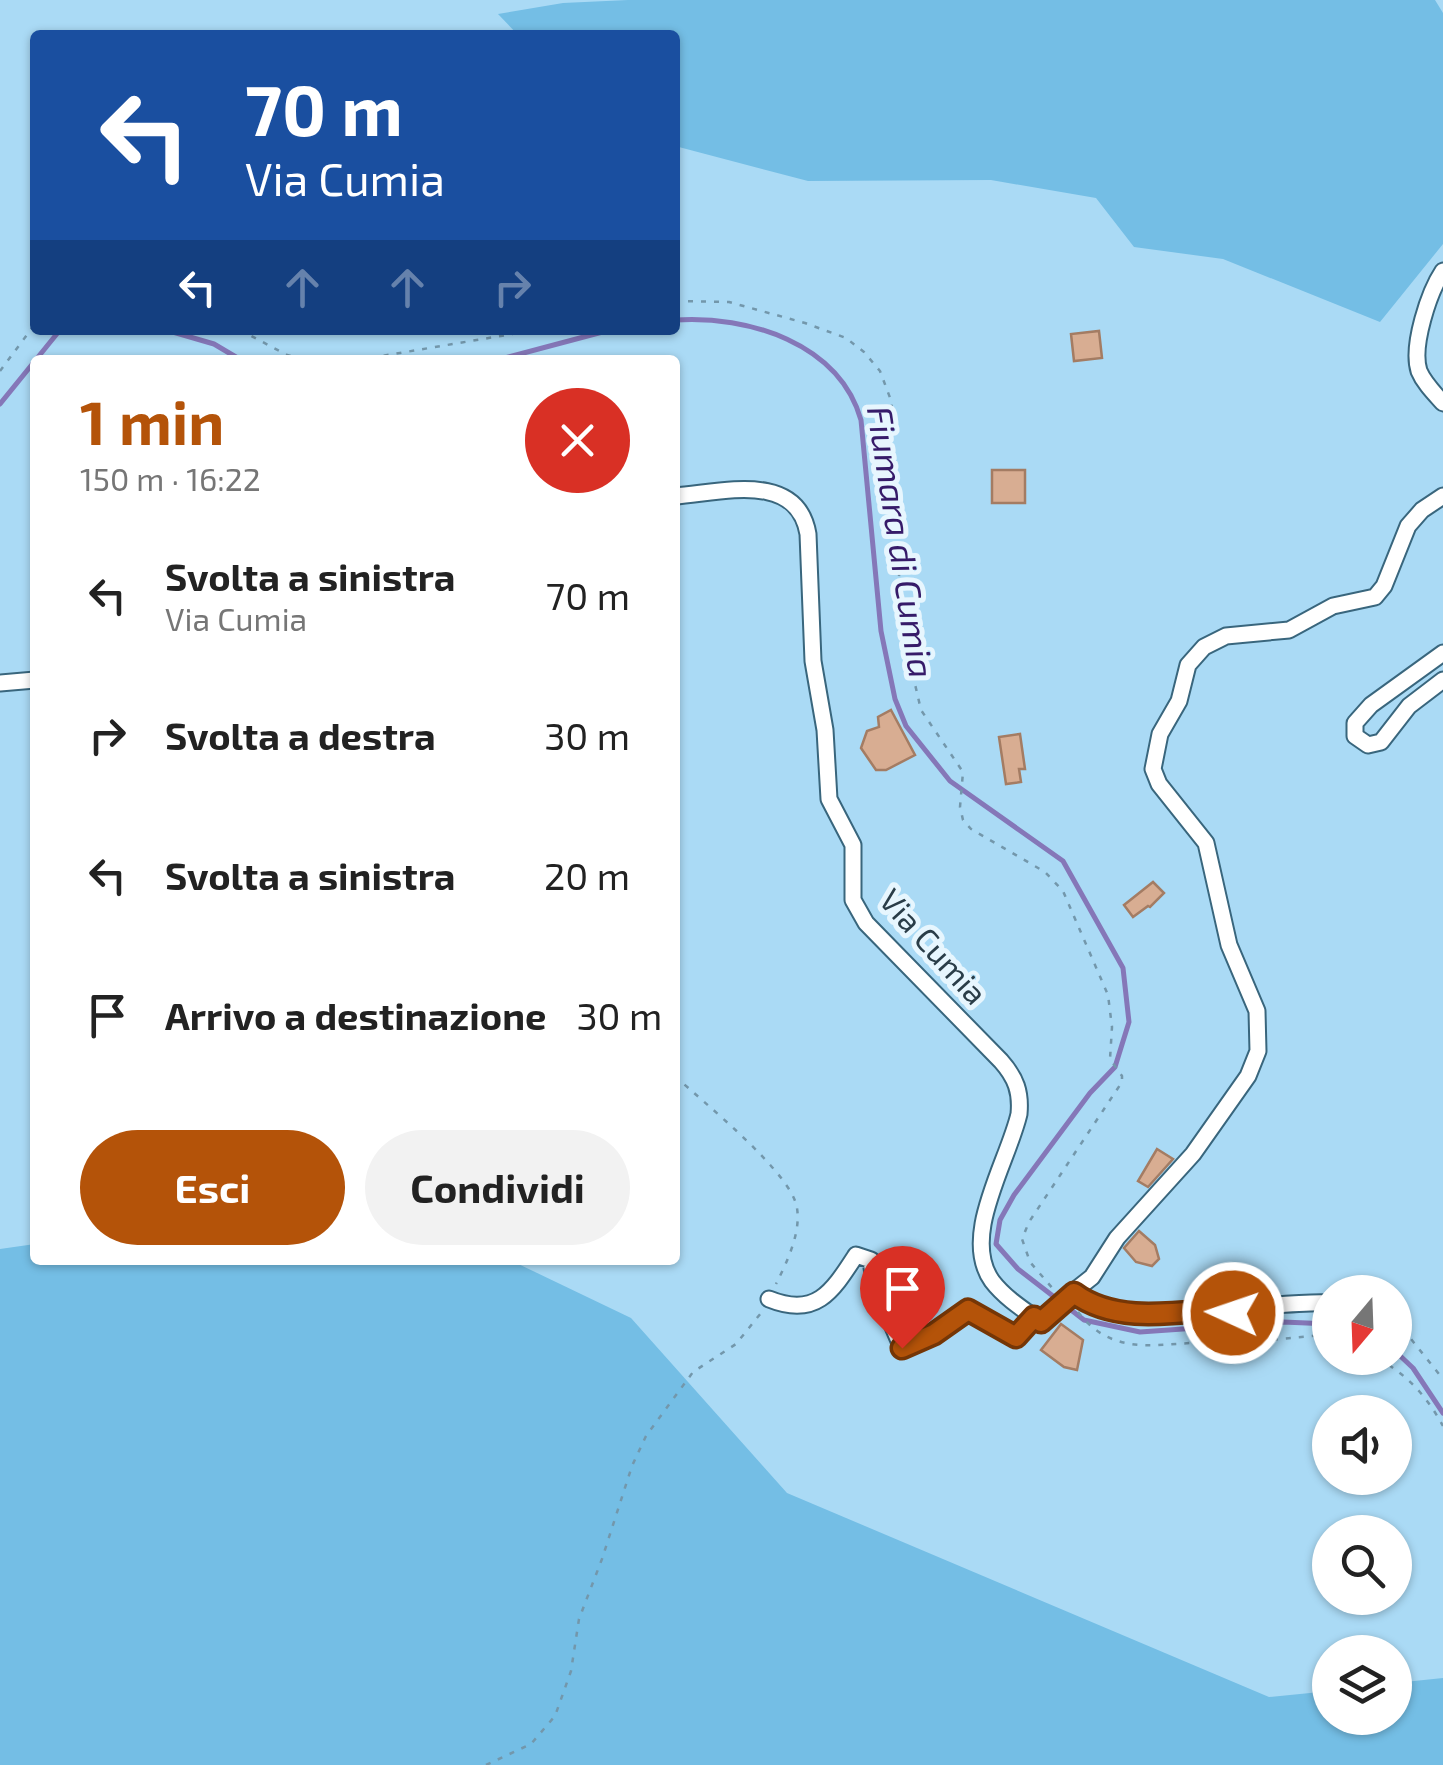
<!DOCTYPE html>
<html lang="it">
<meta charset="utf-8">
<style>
body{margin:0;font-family:"Exo 2",sans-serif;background:#f2f2f2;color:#222;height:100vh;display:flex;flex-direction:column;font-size:38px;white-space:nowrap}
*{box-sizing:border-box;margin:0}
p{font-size:32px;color:#767676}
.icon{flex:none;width:55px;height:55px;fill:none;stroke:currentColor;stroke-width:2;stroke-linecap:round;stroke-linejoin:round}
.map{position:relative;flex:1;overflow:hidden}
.details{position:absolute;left:30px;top:355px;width:650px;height:910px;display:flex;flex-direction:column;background:#fff;border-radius:10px;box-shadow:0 2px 8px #0004}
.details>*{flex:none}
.guide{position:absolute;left:30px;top:30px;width:650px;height:305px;border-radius:10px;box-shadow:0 2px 8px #0004;background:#1a4fa0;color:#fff;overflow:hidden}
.needle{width:65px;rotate:199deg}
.controls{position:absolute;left:1312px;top:1275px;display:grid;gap:20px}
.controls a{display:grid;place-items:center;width:100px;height:100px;border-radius:50%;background:#fff;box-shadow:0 2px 8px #0004;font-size:50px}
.pin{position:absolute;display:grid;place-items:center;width:85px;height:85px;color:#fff;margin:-102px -42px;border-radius:50% 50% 50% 0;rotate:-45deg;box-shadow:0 0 10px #0007}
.pin .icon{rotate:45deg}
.me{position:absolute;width:110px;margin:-55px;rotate:273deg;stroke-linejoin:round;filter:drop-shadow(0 0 8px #0008)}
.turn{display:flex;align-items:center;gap:35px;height:210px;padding:0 50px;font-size:45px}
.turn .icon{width:130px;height:130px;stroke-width:2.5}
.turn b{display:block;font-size:70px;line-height:85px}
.lanes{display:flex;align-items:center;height:95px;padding:0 50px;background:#0003;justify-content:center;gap:50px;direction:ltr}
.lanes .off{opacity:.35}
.round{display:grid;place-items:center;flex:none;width:105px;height:105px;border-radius:52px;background:#f2f2f2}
.headline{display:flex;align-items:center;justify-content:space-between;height:170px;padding:0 50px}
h1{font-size:60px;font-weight:700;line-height:75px;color:#b45309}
.cta{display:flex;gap:20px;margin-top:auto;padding:20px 50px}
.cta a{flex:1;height:115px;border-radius:60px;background:#b45309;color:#fff;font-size:40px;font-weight:700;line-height:115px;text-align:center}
.cta a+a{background:#f2f2f2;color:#222}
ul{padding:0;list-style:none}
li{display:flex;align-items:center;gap:30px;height:140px;padding:0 50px}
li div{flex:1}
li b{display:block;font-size:38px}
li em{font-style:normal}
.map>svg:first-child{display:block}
</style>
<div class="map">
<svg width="1443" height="1765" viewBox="0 0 1443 1765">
<rect width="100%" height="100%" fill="#aadaf5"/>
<g fill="#74bee5">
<path d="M628,0H1435L1443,13V244L1380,322L1223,259L1134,247L1096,198L991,180L808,181L675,146V35H518L498,14L563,3Z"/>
<path d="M35,1244V1260H510L631,1318L787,1493L1269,1697L1330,1691V1718H1395V1683L1443,1678V1765H0V1249Z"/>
</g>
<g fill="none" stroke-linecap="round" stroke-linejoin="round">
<g stroke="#8577b8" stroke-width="5">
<path d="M675,320C748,315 839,343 861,420L881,631L895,699L906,726L950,781L1063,861L1123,968L1129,1022L1115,1067L1090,1093L1014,1195L1000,1220L996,1244L1018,1269L1084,1320L1140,1332L1283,1322L1330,1324"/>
<path d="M166,330L214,344L241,360"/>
<path d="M497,360L610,330"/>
<path d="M0,404L60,330"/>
<path d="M1395,1351L1413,1368L1443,1413"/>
</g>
</g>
<g fill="#d8ad92" stroke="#a47c63" stroke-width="2.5">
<path d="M1099,331L1102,358L1074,361L1071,334Z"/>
<rect x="992" y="470" width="33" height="33"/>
<path d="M891,710L915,755L886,770H876L861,748L867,731L879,727L878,717Z"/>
<path d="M1020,734L1025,769H1019L1021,782L1006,784L999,737Z"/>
<path d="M1153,882L1164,893L1150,907L1148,906L1133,917L1124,905Z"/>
<path d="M1157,1149L1173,1159L1148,1187L1138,1181Z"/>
<path d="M1139,1231L1155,1245L1159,1259L1152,1266L1136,1262L1124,1248Z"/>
<path d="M1061,1324L1083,1340L1077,1370L1064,1367L1041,1350Z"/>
</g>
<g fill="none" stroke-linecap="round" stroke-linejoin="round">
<g stroke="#39667d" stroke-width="19">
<g id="minor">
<path d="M1443,271C1429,292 1411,346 1419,371C1424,383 1434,393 1443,403"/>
<path d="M675,496C720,493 797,470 808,534L813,661L825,730L829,799L853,845V900L866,923L1001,1061C1016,1078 1021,1092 1019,1114C1008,1162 960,1236 992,1281C1005,1298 1024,1310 1041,1322L1049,1315"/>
<path d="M1443,653L1371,705L1355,723V736L1368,745L1381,742L1409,706L1443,680"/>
<path d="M0,683L35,680"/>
<path d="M1074,1293C1129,1335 1261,1299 1330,1303"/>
<path d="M1068,1296L1092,1277L1117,1238L1193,1154L1248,1076L1258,1051L1257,1011L1229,945L1206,843L1159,784L1153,769L1160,734L1179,701L1188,665L1204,647L1226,636L1289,630L1333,606L1375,597L1384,586L1408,526L1422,510L1443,496"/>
<path d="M769,1299C816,1318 832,1292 856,1255L871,1260L874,1282L902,1348L934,1334L968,1310L1016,1337L1033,1317"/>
<path d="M1233,1308V1344"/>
</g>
</g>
<g stroke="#7397ab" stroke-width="2.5" stroke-dasharray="5 8" stroke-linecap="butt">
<path d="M675,301L729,302L805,323L846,338L864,352L880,371L892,403L884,485L900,544L898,611L921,710L963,772L960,807L963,820L971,829L1045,872L1063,891L1108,995L1112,1027L1110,1059L1122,1076V1082L1029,1222L1022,1239L1030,1262L1054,1290"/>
<path d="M240,330L287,355L307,360"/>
<path d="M358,360L536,330"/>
<path d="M0,371L35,324"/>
<path d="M675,1076C704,1103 792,1173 797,1208C801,1233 787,1262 776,1284"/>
<path d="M1078,1312C1117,1363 1168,1339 1219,1343"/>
<path d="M1395,1319L1443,1379"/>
<path d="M1247,1342L1324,1335L1330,1338"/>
<path d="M1378,1358C1408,1376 1426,1395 1443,1426"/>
<path d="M486,1765L531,1744L555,1716L571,1671L579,1619L602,1559L632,1466L646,1436L693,1372L736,1344L761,1313"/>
</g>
<use href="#minor" stroke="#fff" stroke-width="15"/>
<g stroke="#39667d" stroke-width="19" stroke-linecap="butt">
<path id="minor-bridge" d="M1049,1315L1068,1296"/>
</g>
<use href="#minor-bridge" stroke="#fff" stroke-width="15"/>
</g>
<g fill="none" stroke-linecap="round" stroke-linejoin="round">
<g stroke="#753606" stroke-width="25">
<path id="route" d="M902,1348L934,1334L968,1310L1016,1337L1034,1317L1041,1322L1074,1293C1118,1326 1182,1311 1233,1308V1313"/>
</g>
<use href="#route" stroke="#b45309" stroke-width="18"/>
</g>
<g text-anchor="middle" stroke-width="10" stroke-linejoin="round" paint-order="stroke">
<g font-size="32" fill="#2a3d48" stroke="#e7f6fe">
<text transform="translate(933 947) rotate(48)" y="11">Via Cumia</text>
</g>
<g font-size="35" font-style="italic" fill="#361b69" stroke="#e7f6fe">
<text transform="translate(900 542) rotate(81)" y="12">Fiumara di Cumia</text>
</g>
</g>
</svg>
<div class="controls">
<a><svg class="needle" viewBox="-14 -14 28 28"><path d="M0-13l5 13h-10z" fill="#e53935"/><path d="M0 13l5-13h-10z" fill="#767676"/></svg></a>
<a><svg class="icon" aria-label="sound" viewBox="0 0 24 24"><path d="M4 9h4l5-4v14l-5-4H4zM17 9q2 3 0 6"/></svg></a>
<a><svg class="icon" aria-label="search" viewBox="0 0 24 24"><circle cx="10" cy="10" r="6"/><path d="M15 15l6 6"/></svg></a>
<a><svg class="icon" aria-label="layers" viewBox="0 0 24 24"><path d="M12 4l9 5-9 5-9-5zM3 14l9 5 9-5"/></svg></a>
</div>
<div class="pin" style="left:902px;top:1348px;background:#d93025"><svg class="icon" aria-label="arrive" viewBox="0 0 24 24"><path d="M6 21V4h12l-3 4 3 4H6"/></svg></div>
<svg class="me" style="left:1233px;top:1313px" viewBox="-20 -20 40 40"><circle r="17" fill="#b45309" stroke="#fff" stroke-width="3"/><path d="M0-11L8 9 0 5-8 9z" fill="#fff"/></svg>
<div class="guide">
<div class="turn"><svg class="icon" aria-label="left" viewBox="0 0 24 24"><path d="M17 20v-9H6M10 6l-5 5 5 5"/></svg><div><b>70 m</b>Via Cumia</div></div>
<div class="lanes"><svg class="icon" aria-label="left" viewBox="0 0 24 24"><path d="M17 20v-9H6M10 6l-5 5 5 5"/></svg><svg class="icon off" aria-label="ahead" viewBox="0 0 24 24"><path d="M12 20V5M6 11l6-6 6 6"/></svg><svg class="icon off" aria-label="ahead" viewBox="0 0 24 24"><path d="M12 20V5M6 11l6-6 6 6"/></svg><svg class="icon off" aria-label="right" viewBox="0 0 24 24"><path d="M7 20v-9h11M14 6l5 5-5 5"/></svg></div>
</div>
<section class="details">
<div class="headline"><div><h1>1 min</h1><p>150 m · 16:22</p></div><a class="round" style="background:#d93025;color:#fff"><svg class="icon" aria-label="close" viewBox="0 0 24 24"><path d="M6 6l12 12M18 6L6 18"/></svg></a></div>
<ul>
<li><svg class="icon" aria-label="left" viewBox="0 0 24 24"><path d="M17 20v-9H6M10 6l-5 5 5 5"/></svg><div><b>Svolta a sinistra</b><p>Via Cumia</p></div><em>70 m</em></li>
<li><svg class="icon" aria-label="right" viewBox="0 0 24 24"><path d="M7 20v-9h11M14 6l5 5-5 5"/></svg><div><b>Svolta a destra</b></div><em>30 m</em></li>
<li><svg class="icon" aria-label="left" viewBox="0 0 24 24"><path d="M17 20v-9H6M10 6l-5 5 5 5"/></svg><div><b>Svolta a sinistra</b></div><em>20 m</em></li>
<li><svg class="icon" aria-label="arrive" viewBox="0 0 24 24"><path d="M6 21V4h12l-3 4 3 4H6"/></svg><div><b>Arrivo a destinazione</b></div><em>30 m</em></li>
</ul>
<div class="cta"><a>Esci</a><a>Condividi</a></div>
</section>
</div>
